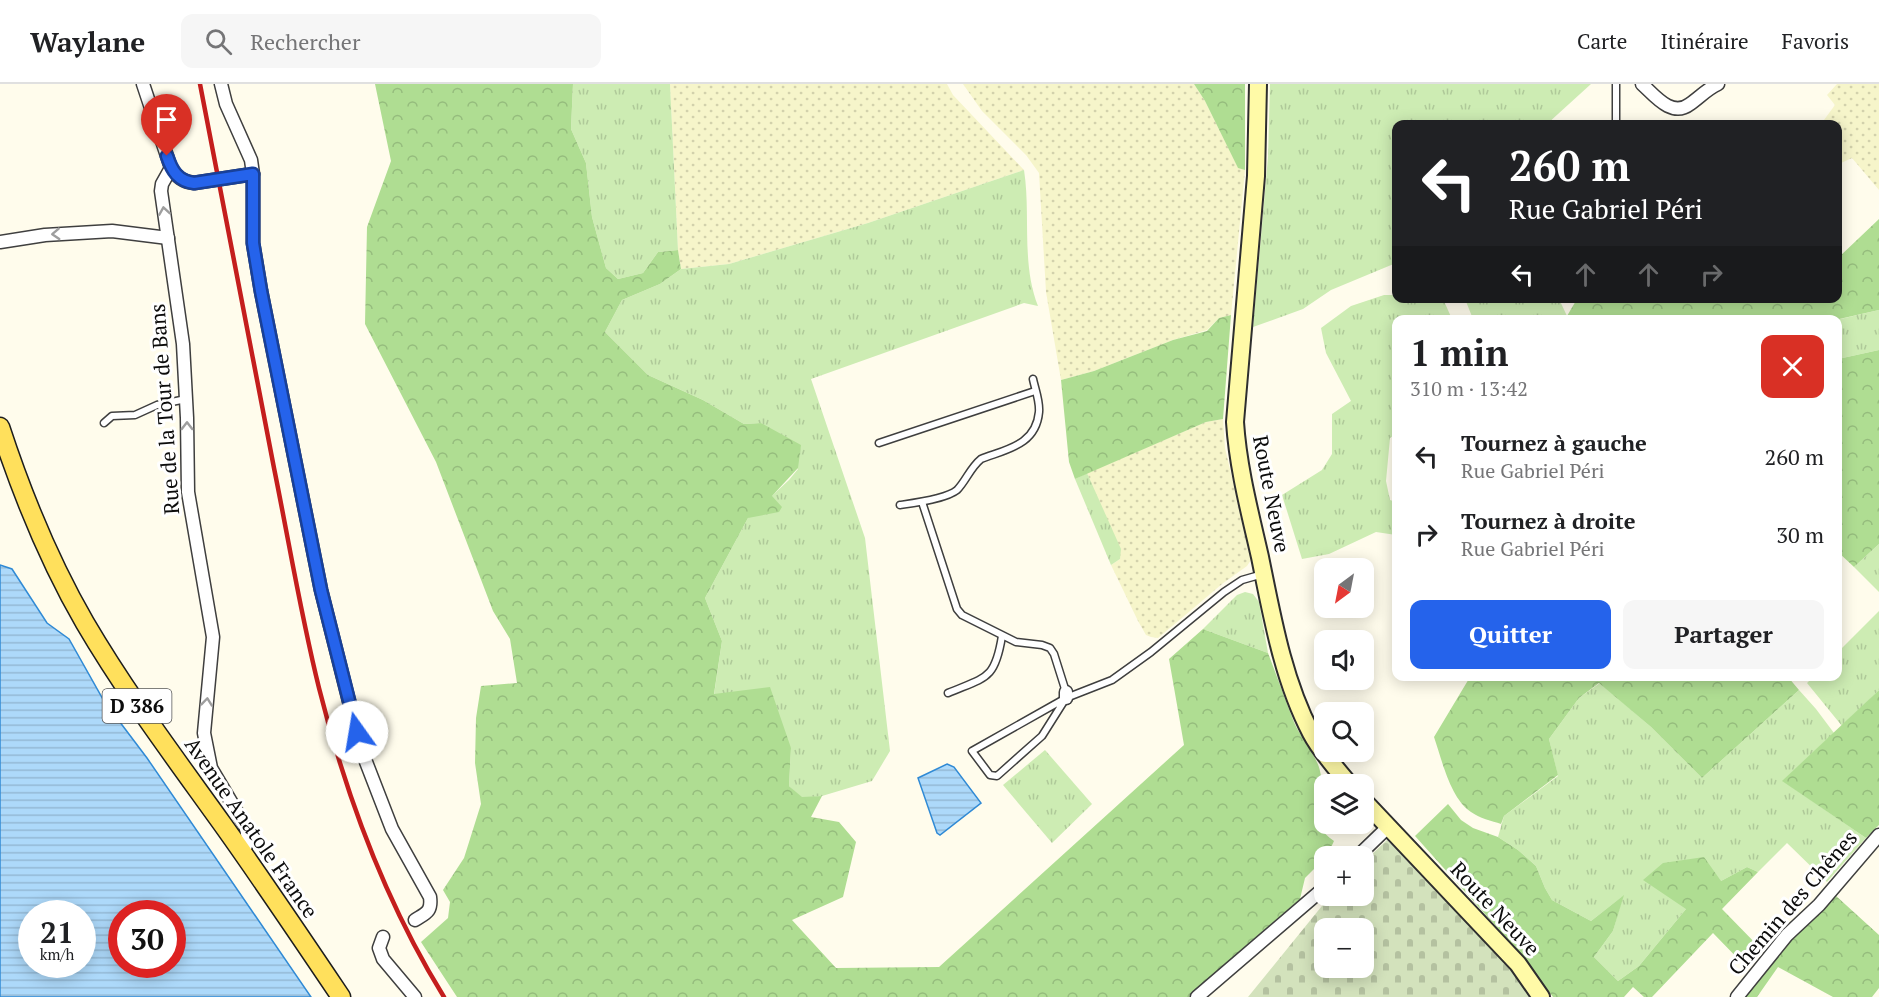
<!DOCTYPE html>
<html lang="fr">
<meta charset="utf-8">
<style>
body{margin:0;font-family:"PT Serif",serif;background:#f6f6f6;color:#202124;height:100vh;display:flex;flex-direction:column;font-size:22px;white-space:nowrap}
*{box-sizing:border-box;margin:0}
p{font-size:20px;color:#757577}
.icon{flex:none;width:33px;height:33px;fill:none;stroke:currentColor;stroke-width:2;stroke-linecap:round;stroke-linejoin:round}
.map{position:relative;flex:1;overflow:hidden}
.side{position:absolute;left:1392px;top:231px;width:450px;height:366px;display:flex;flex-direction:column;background:#fff;border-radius:12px;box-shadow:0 3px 15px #0003}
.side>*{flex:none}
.top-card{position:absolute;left:1392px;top:36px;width:450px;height:183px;border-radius:12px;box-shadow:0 3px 15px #0003;background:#202124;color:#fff;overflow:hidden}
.needle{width:39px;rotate:212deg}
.fabs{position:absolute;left:1314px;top:474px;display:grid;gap:12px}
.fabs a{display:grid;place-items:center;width:60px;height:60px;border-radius:12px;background:#fff;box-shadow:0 3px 15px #0003;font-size:30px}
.speed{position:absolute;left:18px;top:816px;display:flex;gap:12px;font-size:30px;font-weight:700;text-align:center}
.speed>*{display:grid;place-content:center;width:78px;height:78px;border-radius:50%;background:#fff;box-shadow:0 3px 15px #0003;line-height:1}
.speed small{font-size:15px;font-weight:400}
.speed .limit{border:9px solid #d22;background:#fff;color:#111}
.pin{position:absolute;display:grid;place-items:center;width:51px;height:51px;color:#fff;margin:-62px -26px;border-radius:50% 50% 50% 0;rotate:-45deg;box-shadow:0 0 6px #0007}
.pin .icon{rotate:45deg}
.me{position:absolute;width:66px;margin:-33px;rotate:347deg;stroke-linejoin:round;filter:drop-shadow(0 0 4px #0008)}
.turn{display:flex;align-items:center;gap:21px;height:126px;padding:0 18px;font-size:27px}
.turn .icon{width:78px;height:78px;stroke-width:2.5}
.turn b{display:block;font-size:42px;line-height:51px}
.lanes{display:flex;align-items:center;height:57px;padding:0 18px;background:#0003;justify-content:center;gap:30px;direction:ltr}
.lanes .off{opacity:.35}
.round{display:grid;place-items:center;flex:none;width:63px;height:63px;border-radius:12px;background:#f6f6f6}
.overview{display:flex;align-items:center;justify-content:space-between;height:102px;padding:0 18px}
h1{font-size:36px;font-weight:800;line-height:45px}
.action{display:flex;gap:12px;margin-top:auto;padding:12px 18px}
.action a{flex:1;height:69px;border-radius:12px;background:#2563eb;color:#fff;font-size:24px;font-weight:800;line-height:69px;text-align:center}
.action a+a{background:#f6f6f6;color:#202124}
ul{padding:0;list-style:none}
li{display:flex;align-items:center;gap:18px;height:78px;padding:0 18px}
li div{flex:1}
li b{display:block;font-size:22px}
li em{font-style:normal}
header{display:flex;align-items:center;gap:36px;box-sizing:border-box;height:84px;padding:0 30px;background:#fff;border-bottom:2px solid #e0e0e0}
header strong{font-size:28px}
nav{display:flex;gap:33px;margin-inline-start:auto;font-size:21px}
.search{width:420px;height:54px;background:#f6f6f6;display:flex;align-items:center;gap:15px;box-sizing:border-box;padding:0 21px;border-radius:12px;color:#757577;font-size:22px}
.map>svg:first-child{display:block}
</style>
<header>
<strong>Waylane</strong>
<div class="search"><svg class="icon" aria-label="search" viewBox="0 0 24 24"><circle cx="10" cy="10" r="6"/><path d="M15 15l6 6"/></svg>Rechercher</div>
<nav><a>Carte</a><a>Itinéraire</a><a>Favoris</a></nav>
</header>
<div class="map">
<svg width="1879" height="913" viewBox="0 0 1879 913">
<defs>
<pattern id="farmland-dots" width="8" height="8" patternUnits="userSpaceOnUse" patternTransform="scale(1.5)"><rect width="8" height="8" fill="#f6f5ca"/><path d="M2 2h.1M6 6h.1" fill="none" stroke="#d2d1ac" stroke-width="1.8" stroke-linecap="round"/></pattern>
<pattern id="grass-tufts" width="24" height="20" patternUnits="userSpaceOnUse" patternTransform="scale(1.5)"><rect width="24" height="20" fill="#cdecb3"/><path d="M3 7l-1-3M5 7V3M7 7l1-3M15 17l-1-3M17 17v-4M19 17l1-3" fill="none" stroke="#afc999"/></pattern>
<pattern id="forest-crowns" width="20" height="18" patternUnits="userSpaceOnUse" patternTransform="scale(1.5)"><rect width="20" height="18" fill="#afdd92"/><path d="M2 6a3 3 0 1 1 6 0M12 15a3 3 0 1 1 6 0" fill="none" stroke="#95bc7d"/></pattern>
<pattern id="cemetery-stones" width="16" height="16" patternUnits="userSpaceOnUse" patternTransform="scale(1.5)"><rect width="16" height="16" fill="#d3e2bc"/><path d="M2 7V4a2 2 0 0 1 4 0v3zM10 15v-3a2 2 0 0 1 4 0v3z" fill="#b4c1a0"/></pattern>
<pattern id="water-rules" width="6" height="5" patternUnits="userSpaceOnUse" patternTransform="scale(1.5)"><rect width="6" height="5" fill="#add9fa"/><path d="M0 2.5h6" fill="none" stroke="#94b9d5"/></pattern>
</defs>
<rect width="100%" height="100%" fill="#fffcec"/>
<g fill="url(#farmland-dots)">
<path d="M670,0H947L953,11L1024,86L868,139L729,180L681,185L678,166Z"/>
<path d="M963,0H1194L1205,17L1238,83L1245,86L1231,231L1219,234L1207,246L1173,256L1094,287L1061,296L1046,208L1039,89L1026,71L982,27Z"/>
<path d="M1837,0H1879V106L1852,74L1841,79L1838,74V40H1821L1835,21L1827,11Z"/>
<path d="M1223,335L1225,364L1251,476L1247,482L1222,500L1158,554L1151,553L1146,551L1138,537L1111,481L1120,475L1087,389L1206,338Z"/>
</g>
<g fill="url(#grass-tufts)">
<path d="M573,0H670L678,166L658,168L643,189L618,195L606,184L592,133L586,79L571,45Z"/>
<path d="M1270,0H1591L1547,40H1396V179L1331,206L1303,225L1253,243L1268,73Z"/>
<path d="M1024,86C1031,130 1021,179 1038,222L1024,219L811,295L865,454L890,667L872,697L822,712L802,714L789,702L791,664L714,611L722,557L705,514L748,434L789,396L798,385L761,339L744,340L703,316L648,291L605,248L622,216L660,200L681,185L729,180L868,139Z"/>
<path d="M1384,211H1396V214L1443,215L1452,235L1396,236V350L1390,354L1386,397L1390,416L1396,418V451L1376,448L1329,470L1302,475L1282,411L1322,386L1332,370V330L1351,317L1326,269L1321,244L1351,222Z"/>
<path d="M1465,215H1559L1567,232L1559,236L1473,235Z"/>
<path d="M1879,226V266L1838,275V236H1836Z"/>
<path d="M1087,389L1121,465L1120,475L1111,481L1075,395Z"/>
<path d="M1879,460V508L1854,483Z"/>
<path d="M1245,508L1253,510L1259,518L1268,569L1203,545L1237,511Z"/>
<path d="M1879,527V606L1842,642L1807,599L1813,593L1838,592V568Z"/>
<path d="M1600,599L1651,643L1702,694L1799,606L1816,625L1834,649L1783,697L1866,754L1827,798L1787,759L1758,788L1747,783L1721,797L1686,825L1639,882L1618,897L1594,873L1613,847L1623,812L1591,837L1552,816L1545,804L1536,782L1518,766L1498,753L1504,732L1558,692L1549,655L1579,614Z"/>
<path d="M1045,666L1092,720L1052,759L1003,701Z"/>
</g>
<g fill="url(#forest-crowns)">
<path d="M375,0H573L571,45L586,79L592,133L606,184L618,195L643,189L658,168L678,166L681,185L660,200L622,216L605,248L648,291L703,316L744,340L761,339L801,361L798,384L772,412L782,423L779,428L748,434L705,514L722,557L714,610L770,603L791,664L789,702L802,713L822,712L811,733L839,738L856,758L843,813L792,836L836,884L939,883L1184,661L1169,575L1203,545L1268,569C1277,592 1285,615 1294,638C1300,653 1317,672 1320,687C1328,719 1300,732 1334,757L1327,772H1324V775L1305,794L1300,815L1202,900L1190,913H457L421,858L448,834L450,818L443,806L464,774L481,720L475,679L476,634L481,602L517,599L510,555L493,527L436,378L365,240L367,143L391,77Z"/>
<path d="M1194,0H1245V86L1238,84L1205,17Z"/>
<path d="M1879,135V226L1835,236H1569L1567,232L1577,215L1838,214V174Z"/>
<path d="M1231,231L1223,335L1206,338L1075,395L1069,378L1061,296L1094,287L1173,256L1207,247L1219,234Z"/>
<path d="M1879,266V460L1854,483L1838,468V275Z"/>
<path d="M1788,593L1799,606L1702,694L1651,643L1599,599L1579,614L1549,655L1558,691L1504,732L1501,740C1492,737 1479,734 1471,728C1450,714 1442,676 1434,653L1470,593Z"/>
<path d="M1879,606V741L1866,754L1782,697Z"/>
<path d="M1448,720L1461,736L1473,744L1498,753L1518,766L1536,782L1545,804L1552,816L1591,837L1624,811L1613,847L1594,873L1618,897L1639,882L1686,825L1643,796L1663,779L1704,773L1721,797L1747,783L1758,788L1722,825L1762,866L1747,884L1713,849L1652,913H1644L1633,903L1624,913H1553L1519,868L1415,752Z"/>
<path d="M1835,811L1879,851V904L1872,913H1833L1778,883L1757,913H1743L1771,877Z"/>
</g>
<path fill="url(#cemetery-stones)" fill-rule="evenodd" d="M1387,756L1510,884L1531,913H1248L1330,812H1364V778ZM1324,844H1364V884H1324Z"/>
<g fill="url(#water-rules)" stroke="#308ad5" stroke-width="1.5" fill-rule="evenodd">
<path d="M0,481L12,485L47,539L69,555L104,617L147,674L311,913H0ZM32,830H82V880H32ZM122,830H172V880H122Z"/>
<path d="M947,680L954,683L981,719L940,751L937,749L918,694Z"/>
</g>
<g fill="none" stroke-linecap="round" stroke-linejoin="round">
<g stroke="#3f3f3f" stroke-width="9">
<g id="lane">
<path d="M1616,0V40"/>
<path d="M104,339L112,332L135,331L157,321L186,315"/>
<path d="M879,359L1035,307"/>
<path d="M922,418L957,525L962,531L1016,558L1042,561L1050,564L1054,570L1066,608"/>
<path d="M900,421C914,419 946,415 957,406C966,397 970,384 981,375C1007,365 1036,361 1039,328C1040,317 1035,305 1033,295"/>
<path d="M948,609C986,593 995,596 1002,552"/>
<path d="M1066,614L1042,652L997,692L990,691L972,667L1066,614L1112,596L1151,568L1224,508L1242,496L1263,490"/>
</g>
</g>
<g stroke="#3f3f3f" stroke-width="15">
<g id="street">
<path d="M143,0L171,84C177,93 183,98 194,99L253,90"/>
<path d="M221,0L226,20L251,76L253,90V159L261,207L321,506L361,665L392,745L430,813C432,828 426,829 415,836"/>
<path d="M1642,0C1655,12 1672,34 1690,20C1700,13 1707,5 1718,0"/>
<path d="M171,84L162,100L161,107L183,260L187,334L188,408L213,553L204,649L211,684L246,743L248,756L243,770"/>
<path d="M0,158L45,151L112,147L168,154"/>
<path d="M1066,608V614"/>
<path d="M1358,772L1388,743"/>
<path d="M383,853L379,864L383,875L415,913"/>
<path d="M1197,913L1324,804"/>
<path d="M1737,913L1787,851L1819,821L1879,751"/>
</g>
</g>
<g stroke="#2e2e2e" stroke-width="20">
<g id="secondary">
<path d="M1258,0L1256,92L1235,338C1238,384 1250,429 1260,473C1272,532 1283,596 1311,649C1321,668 1336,684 1349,700"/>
<path d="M1364,717L1518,880L1541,913"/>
</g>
</g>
<g stroke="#1d1d1d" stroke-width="21">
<path id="primary" d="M0,343C22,410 49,477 85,539C126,609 175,674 223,741C263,797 302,855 341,913"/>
</g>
<use href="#lane" stroke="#fff" stroke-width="6"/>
<use href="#street" stroke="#fff" stroke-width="12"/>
<use href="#secondary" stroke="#fffaa7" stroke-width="16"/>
<use href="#primary" stroke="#ffe05c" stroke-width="18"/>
<path stroke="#c41e1d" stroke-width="4.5" d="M200,0C224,128 249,256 274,384C289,458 301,532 319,604C346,712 386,819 444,913"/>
</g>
<defs><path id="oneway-chevron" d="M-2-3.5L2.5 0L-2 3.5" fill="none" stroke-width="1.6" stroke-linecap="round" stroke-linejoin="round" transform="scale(1.5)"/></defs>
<g stroke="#9e9e9e">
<use href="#oneway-chevron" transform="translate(164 127) rotate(-99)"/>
<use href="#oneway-chevron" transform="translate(56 150) rotate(177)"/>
<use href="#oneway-chevron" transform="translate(187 342) rotate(-90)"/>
<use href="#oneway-chevron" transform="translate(207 618) rotate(-84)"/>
</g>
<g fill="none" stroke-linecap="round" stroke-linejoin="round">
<g stroke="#184099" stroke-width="15">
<path id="route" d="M167,72C172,87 178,97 194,99L253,90V159L261,207L321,506L357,648"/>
</g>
<use href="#route" stroke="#2563eb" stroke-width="10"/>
</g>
<g text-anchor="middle" stroke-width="6" stroke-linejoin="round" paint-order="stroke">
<rect fill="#fff" stroke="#555" stroke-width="1.5" x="102.5" y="605" width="69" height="34" rx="4.5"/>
<g font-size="20" font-weight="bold" fill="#0c0c0c">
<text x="137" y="629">D 386</text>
</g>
<g font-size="21" fill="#0c0c0c" stroke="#fff">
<text transform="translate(165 325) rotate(-94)" y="7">Rue de la Tour de Bans</text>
<text transform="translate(1271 410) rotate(79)" y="7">Route Neuve</text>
<text transform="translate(251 744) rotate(55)" y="7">Avenue Anatole France</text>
<text transform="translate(1793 819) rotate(-49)" y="7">Chemin des Chênes</text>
<text transform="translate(1495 825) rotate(47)" y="7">Route Neuve</text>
</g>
</g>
</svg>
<div class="fabs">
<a><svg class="needle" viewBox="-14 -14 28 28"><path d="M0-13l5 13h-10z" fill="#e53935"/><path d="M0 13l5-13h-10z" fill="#757577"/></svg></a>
<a><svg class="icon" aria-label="sound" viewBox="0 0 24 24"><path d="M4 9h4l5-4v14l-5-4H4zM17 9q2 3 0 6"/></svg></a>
<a><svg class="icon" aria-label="search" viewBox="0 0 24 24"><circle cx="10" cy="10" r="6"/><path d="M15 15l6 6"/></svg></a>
<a><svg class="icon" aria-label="layers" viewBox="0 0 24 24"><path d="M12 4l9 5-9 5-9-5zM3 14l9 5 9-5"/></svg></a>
<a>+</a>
<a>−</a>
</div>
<div class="speed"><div>21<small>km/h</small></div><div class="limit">30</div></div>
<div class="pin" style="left:167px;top:72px;background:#d93025"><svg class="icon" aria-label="arrive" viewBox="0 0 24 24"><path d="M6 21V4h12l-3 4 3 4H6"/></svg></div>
<svg class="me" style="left:357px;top:648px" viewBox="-20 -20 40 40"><circle r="19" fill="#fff"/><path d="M0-13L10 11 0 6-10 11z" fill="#2563eb"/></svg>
<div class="top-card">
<div class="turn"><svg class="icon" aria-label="left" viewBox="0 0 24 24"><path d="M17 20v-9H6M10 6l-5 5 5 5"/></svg><div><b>260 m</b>Rue Gabriel Péri</div></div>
<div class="lanes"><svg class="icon" aria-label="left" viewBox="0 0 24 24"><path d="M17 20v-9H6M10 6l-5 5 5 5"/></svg><svg class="icon off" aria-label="ahead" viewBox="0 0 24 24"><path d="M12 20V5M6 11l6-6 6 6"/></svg><svg class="icon off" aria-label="ahead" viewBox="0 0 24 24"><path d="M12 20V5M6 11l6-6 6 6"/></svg><svg class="icon off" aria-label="right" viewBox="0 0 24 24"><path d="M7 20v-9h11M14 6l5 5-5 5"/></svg></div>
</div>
<section class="side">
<div class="overview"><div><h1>1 min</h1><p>310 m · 13:42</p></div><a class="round" style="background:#d93025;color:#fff"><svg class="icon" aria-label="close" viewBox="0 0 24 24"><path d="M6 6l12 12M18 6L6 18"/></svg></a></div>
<ul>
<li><svg class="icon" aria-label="left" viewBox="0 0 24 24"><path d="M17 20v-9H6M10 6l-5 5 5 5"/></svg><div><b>Tournez à gauche</b><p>Rue Gabriel Péri</p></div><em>260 m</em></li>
<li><svg class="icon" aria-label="right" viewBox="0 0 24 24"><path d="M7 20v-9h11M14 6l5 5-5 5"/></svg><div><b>Tournez à droite</b><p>Rue Gabriel Péri</p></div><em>30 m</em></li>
</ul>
<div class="action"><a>Quitter</a><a>Partager</a></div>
</section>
</div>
